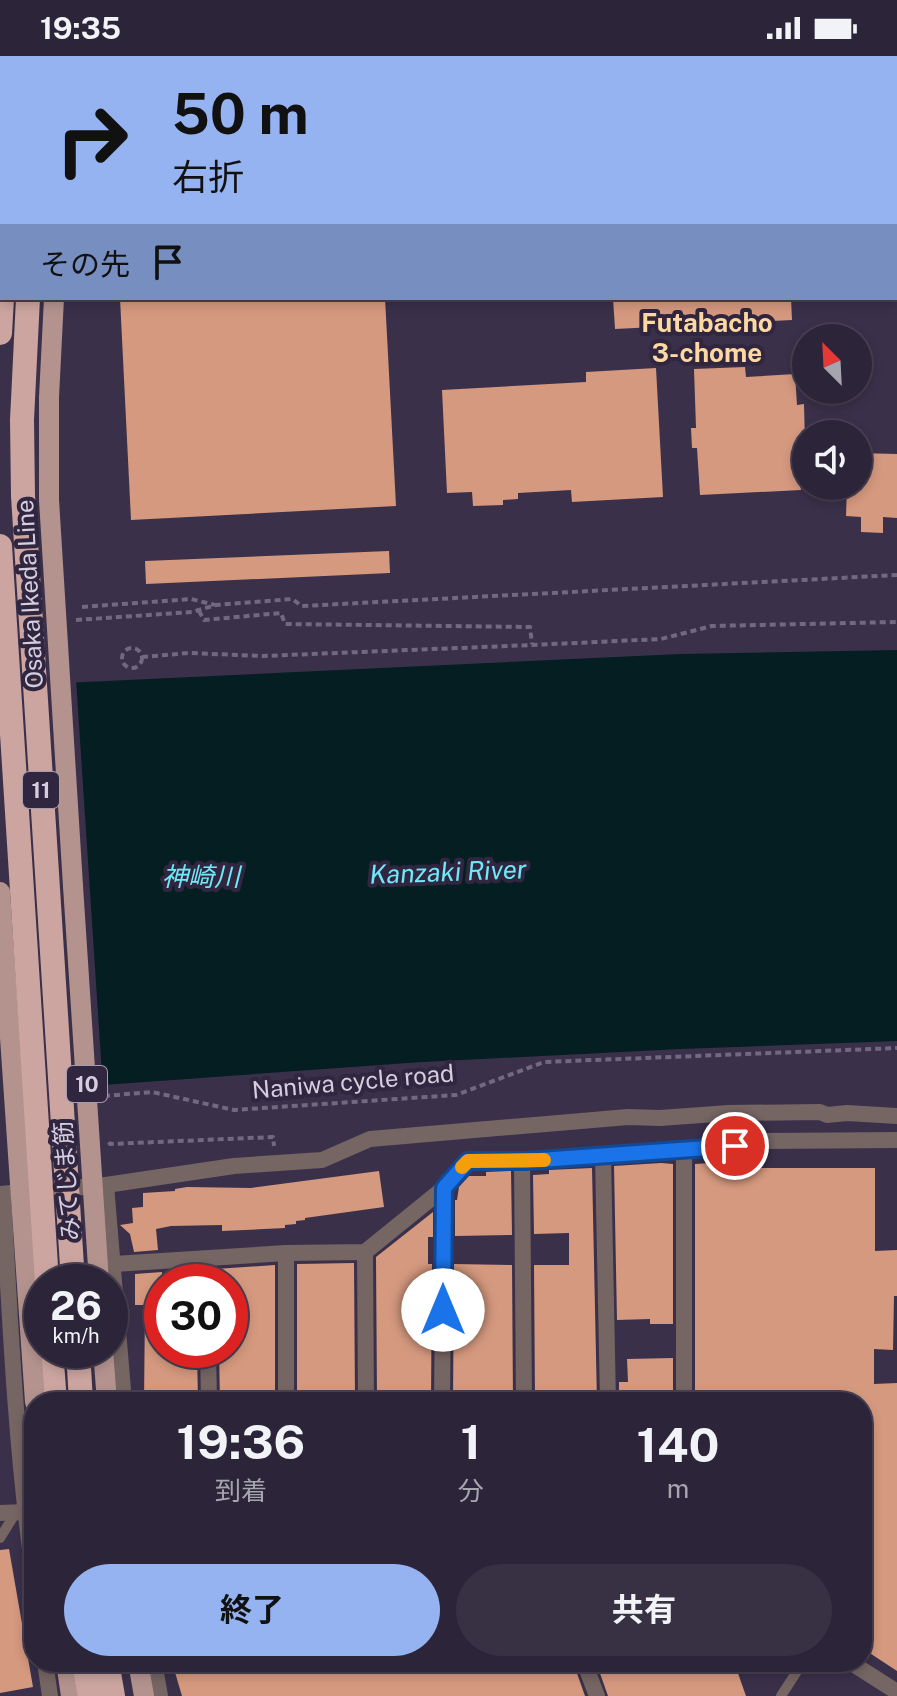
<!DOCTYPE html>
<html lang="ja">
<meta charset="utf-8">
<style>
body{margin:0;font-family:"Public Sans","Noto Sans JP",sans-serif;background:#383043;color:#f1f3f6;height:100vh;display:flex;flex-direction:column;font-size:30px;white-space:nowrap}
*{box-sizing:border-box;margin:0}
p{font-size:26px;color:#a6a4ae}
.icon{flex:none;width:44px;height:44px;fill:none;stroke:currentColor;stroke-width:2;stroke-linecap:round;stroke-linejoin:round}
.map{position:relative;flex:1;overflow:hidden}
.drawer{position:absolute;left:24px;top:1336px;width:848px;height:280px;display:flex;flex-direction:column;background:#2c2438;border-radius:32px;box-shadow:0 4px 12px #0003,0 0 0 2px #484153}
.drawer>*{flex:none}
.guide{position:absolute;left:0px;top:0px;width:898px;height:244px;box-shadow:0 4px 12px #0003,0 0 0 2px #484153;background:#95b2f1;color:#111;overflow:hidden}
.needle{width:52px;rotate:336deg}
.buttons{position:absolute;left:792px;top:268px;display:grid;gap:16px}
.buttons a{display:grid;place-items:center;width:80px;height:80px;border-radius:50%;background:#2c2438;box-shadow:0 4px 12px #0003,0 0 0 2px #484153;font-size:40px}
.speed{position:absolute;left:24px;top:1208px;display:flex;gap:16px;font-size:40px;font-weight:700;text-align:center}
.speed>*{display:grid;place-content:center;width:104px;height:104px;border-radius:50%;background:#2c2438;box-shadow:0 4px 12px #0003,0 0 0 2px #484153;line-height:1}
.speed small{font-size:20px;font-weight:400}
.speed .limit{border:12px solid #d22;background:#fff;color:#111}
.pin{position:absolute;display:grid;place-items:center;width:68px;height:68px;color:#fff;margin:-34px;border:4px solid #fff;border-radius:50%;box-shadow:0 2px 8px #0007}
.me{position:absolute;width:88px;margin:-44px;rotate:0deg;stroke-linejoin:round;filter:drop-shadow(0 0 6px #0008)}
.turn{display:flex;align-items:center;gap:28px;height:168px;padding:0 40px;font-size:36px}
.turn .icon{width:104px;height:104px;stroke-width:2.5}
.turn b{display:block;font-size:56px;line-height:68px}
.then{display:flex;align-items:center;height:76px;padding:0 40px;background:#0003;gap:16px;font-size:30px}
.eta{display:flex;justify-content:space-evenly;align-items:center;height:136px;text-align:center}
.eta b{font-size:48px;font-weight:700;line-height:56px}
.action{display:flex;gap:16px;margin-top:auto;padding:16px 40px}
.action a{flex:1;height:92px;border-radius:48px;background:#95b2f1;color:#111;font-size:32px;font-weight:700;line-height:92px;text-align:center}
.action a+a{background:#383043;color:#f1f3f6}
.status{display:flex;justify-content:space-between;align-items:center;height:56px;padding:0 40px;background:#2c2438;direction:ltr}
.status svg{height:22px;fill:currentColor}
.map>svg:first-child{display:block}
</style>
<div class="status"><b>19:35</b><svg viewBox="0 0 49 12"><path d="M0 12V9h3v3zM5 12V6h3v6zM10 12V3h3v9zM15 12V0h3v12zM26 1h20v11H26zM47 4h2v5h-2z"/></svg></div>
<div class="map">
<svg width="897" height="1640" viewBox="0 0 897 1640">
<rect width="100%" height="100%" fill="#3a304a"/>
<path fill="#041e21" d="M897,594V985L680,993L422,1006L103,1029L0,630L680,598Z"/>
<path fill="#3a304a" d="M76,623L103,1033L0,1041V626Z"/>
<g fill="#d5997f">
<path d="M120,242H385L396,450L131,464Z"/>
<path d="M613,242H791L792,264L615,273Z"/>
<path d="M745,311L746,321L795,318L797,349L804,348L806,426L800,427L801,434L700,439L697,392H692L691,372H696L694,313Z"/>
<path d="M656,312L663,441L572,446L571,434L518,437V443L503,444V449L473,450L472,436L447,437L442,334L586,326V316Z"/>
<path d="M858,397L897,398V462L883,461V477L861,476V461L846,460L847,430H858Z"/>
<path d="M389,495L390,517L146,528L145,505Z"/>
<path d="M727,1102V1112H875V1195L897,1194V1240H894L893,1294L874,1293V1328L897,1327V1615L862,1592V1346H695V1108L711,1107V1104Z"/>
<path d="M661,1107L673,1108V1268H650V1263L617,1264L614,1110Z"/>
<path d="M592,1112L597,1346H537V1344H535L534,1209H569V1177L534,1178L533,1119L549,1118V1114Z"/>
<path d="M379,1115L384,1151L305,1162V1164L296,1165V1168L285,1169V1172L222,1175V1169L171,1170L156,1173L158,1194L134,1196L130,1178L120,1169L133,1167L132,1152L143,1151V1137L175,1135V1133L187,1131L251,1132Z"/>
<path d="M511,1115L512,1179L455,1180V1144H457L459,1131L469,1120H486V1116Z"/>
<path d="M433,1156V1181H428V1208H432L431,1346L380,1345V1343H377L376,1201Z"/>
<path d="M354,1207L355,1342H297V1208Z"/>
<path d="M454,1208L512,1209L513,1344L453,1346Z"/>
<path d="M275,1209V1341L256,1346H220L219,1294H230V1226H216L215,1213Z"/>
<path d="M162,1216V1294H197L198,1346H144L145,1249H135V1218Z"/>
<path d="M673,1302V1346H619V1326H628L627,1303Z"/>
<path d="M9,1493L33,1631L0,1637V1494Z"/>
<path d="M172,1606H573L585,1640H182Z"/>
<path d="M596,1606H734L746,1640H608Z"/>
</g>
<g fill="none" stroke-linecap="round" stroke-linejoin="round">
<g stroke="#726980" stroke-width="4" stroke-dasharray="6 4" stroke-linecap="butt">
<path d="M82,551L191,543L215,549"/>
<path d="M199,555L204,564L281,557L285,568L530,571L532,588"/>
<path d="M76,564L192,556L216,549L292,543L302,550L897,519"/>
<circle cx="132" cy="602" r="10"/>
<path d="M142,601L189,597L263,600L532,589L661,583L712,570L897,566"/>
<path d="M104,1040L152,1036L234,1054L456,1039L544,1006L897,992"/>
<path d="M109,1086L110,1088L273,1081L274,1090"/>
</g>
<g stroke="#756563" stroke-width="10">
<path d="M0,13H2"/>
<path d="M0,1482L15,1458"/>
<path d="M781,1640L803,1606"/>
</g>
<g stroke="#756563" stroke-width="16">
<path d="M800,2L804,0"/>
<path d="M684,1094V1346"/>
<path d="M603,1100L608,1346"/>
<path d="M522,1105L524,1346"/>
<path d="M365,1196L366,1346"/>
<path d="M286,1197V1346"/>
<path d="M114,1208L286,1197L365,1196L444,1132L468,1105C532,1105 597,1101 661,1096C689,1094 722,1096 747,1085L897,1084"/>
<path d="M208,1294L209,1346"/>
<path d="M442,1346L444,1132"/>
<path d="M0,1457L25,1456"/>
<path d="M584,1606L597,1640"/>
<path d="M850,1606L897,1636"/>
</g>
<g stroke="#756563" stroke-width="16">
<path d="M138,0L147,2"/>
<path d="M896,159H897"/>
<path d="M896,180H897"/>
<path d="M106,1129L124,1346"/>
<path d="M59,1133L106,1129L234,1110L322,1104L370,1083L628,1061L660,1062L729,1057L820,1056L827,1059L847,1057L897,1060"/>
<path d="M0,1138L31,1135"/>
<path d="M3,1138C10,1267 16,1395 34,1523"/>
<path d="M45,1606L50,1640"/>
<path d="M154,1606L160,1640"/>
</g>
<g stroke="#b4938f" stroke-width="20">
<path d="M20,2V0"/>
<path d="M97,2V0"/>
<path d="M0,78L2,71"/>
<path d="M54,242L49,341V444L73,830"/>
<path d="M103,1294L107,1346"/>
<path d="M66,1606L71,1640"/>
<path d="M138,1606L144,1640"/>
</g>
<g stroke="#cca5a0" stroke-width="24">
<path d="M43,2V0"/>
<path d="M69,2V0"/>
<path d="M0,277L2,242"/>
<path d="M51,1294L55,1346"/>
<path d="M78,1294L81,1346"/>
<path d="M84,1606L90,1640"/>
<path d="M107,1606L113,1640"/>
</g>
<g stroke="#b4938f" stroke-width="20">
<path d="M73,830L99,1226"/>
<path d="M0,836L35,1346"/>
</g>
<g stroke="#cca5a0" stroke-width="24">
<path d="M28,242L22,364L23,440L73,1226"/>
<path d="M0,490L47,1226"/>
</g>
</g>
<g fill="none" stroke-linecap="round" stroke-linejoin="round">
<g stroke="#114b97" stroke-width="20">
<path id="route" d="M443,1254L444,1132L468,1105H526L735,1090"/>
</g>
<use href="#route" stroke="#1a73e8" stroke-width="14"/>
<path stroke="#f59e0b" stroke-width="14" d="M462,1111L468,1105L544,1104"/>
</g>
<g text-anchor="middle" stroke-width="8" stroke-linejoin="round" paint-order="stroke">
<g fill="#30263f" stroke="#a39caf" stroke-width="2">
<rect x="23" y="716" width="36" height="36" rx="6"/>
<rect x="67" y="1010" width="40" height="36" rx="6"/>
</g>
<g font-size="22" font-weight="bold" fill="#d4cedf">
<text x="41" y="742">11</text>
<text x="87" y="1036">10</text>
</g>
<g font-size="24" fill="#d4cedf" stroke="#30263f">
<text transform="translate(30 538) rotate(-93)" y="8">Osaka Ikeda Line</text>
<text transform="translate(353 1026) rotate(-5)" y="8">Naniwa cycle road</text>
<text transform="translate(67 1125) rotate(-94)" y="8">みてじま筋</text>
</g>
<g font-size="26" font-weight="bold" fill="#fed8a3" stroke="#30263f">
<text x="707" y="276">Futabacho<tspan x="707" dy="30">3-chome</tspan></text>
</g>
<g font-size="26" font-style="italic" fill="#6fe9f8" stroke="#30263f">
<text transform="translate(448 816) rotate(-2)" y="9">Kanzaki River</text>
<text x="201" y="830">神崎川</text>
</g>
</g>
</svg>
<div class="buttons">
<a><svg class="needle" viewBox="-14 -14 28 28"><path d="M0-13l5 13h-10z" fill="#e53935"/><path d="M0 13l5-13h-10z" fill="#a6a4ae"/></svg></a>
<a><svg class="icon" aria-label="sound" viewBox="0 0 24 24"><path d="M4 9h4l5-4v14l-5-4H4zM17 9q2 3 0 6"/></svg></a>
</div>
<div class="speed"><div>26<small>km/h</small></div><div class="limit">30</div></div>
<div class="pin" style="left:735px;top:1090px;background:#d93025"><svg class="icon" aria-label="arrive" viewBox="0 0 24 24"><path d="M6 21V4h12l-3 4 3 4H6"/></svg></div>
<svg class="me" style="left:443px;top:1254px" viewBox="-20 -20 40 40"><circle r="19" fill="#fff"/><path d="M0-13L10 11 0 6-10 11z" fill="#1a73e8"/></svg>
<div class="guide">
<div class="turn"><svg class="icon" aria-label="right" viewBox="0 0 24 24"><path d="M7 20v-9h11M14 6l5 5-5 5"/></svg><div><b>50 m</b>右折</div></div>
<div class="then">その先<svg class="icon" aria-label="arrive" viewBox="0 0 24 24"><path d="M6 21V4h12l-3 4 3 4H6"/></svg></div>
</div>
<section class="drawer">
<div class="eta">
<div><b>19:36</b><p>到着</p></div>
<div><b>1</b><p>分</p></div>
<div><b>140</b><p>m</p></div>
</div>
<div class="action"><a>終了</a><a>共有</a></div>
</section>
</div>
